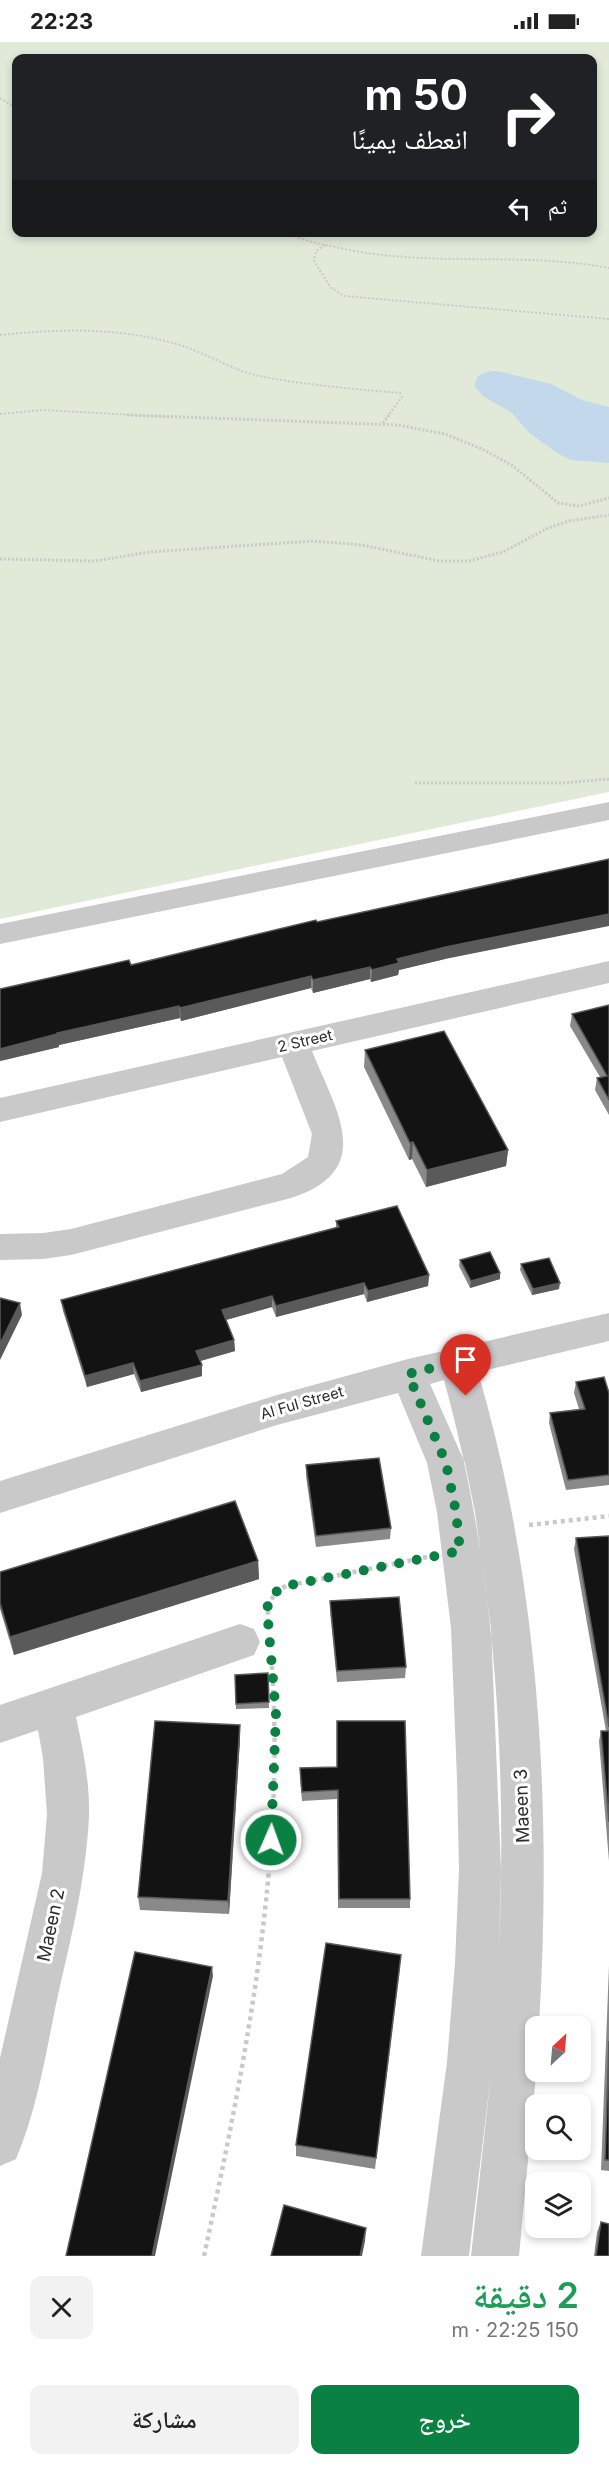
<!DOCTYPE html>
<html lang="ar">
<meta charset="utf-8">
<style>
body{margin:0;font-family:Inter,"Noto Naskh Arabic",sans-serif;background:#f2f2f2;color:#222;direction:rtl;height:100vh;display:flex;flex-direction:column;font-size:22px;white-space:nowrap}
*{box-sizing:border-box;margin:0}
p{font-size:20px;color:#767676}
.icon{flex:none;width:33px;height:33px;fill:none;stroke:currentColor;stroke-width:2;stroke-linecap:round;stroke-linejoin:round}
.map{position:relative;height:2214px;overflow:hidden;direction:ltr}
.panel{display:flex;flex-direction:column;background:#fff;flex:1}
.panel>*{flex:none}
.guide{position:absolute;left:12px;top:12px;width:585px;height:183px;border-radius:12px;box-shadow:0 3px 9px #0003;direction:rtl;background:#202124;color:#fff;overflow:hidden}
.needle{width:39px;rotate:26deg}
.tools{position:absolute;left:525px;top:1974px;display:grid;gap:12px}
.tools a{display:grid;place-items:center;width:66px;height:66px;border-radius:12px;background:#fff;box-shadow:0 3px 9px #0003;font-size:30px}
.pin{position:absolute;display:grid;place-items:center;width:51px;height:51px;color:#fff;margin:-62px -26px;border-radius:50% 50% 50% 0;rotate:-45deg;box-shadow:0 0 6px #0007}
.pin .icon{rotate:45deg}
.me{position:absolute;width:66px;margin:-33px;rotate:2deg;stroke-linejoin:round;filter:drop-shadow(0 0 4px #0008)}
.turn{display:flex;align-items:center;gap:21px;height:126px;padding:0 30px;font-size:27px}
.turn .icon{width:78px;height:78px;stroke-width:2.5}
.turn b{display:block;font-size:42px;line-height:51px}
.then{display:flex;align-items:center;height:57px;padding:0 30px;background:#0003;gap:12px;font-size:22px}
.round{display:grid;place-items:center;flex:none;width:63px;height:63px;border-radius:12px;background:#f2f2f2}
.head{display:flex;align-items:center;justify-content:space-between;height:102px;padding:0 30px}
h1{font-size:36px;font-weight:600;line-height:45px;color:#1e9e55}
.button{display:flex;gap:12px;margin-top:auto;padding:12px 30px}
.button a{flex:1;height:69px;border-radius:12px;background:#0b8043;color:#fff;font-size:24px;font-weight:600;line-height:69px;text-align:center}
.button a+a{background:#f2f2f2;color:#222}
.status{display:flex;justify-content:space-between;align-items:center;height:42px;padding:0 30px;background:#fff;direction:ltr}
.status svg{height:16px;fill:currentColor}
.map>svg:first-child{display:block}
</style>
<div class="status"><b>22:23</b><svg viewBox="0 0 49 12"><path d="M0 12V9h3v3zM5 12V6h3v6zM10 12V3h3v9zM15 12V0h3v12zM26 1h20v11H26zM47 4h2v5h-2z"/></svg></div>
<div class="map">
<svg width="609" height="2214" viewBox="0 0 609 2214">
<rect width="100%" height="100%" fill="#fff"/>
<path fill="#e1ead9" fill-rule="evenodd" d="M0,0H609V750L0,877ZM16,16H592V190H16Z"/>
<path fill="#c4d8eb" d="M498,329L551,342L582,358L609,365V421L571,418L557,411L529,391L512,371L484,355L475,345C475,331 486,329 498,329Z"/>
<g fill="none" stroke-linecap="round" stroke-linejoin="round">
<g stroke="#c9c9c9" stroke-width="2" stroke-dasharray="2 2" stroke-linecap="butt">
<path d="M0,56L16,66"/>
<path d="M288,190C303,200 322,202 340,206C429,226 520,209 609,226"/>
<path d="M325,203L316,209L314,219L331,246L344,254L609,277"/>
<path d="M0,293C59,287 115,285 173,301C203,309 229,327 259,334C305,343 353,347 400,351L402,355L387,375"/>
<path d="M0,372L43,368L170,375"/>
</g>
<g stroke="#c9c9c9" stroke-width="3" stroke-dasharray="2 2" stroke-linecap="butt">
<path d="M127,373L398,383L445,392L482,407L513,424L558,461L578,464L609,456"/>
<path d="M383,381L389,373"/>
<path d="M0,517L95,519L149,510L313,499L362,503L439,519H469L503,510L548,486L569,479L609,473"/>
<path d="M415,741H563L609,737"/>
</g>
<g stroke="#c9c9c9" stroke-width="4.5" stroke-dasharray="4 4" stroke-linecap="butt">
<path d="M529,1483L609,1474"/>
<path d="M268,1581C267,1564 270,1553 286,1544L427,1515"/>
<path d="M204,2214C246,2018 287,1814 271,1612"/>
</g>
<g fill="#c9c9c9" fill-rule="evenodd">
<path d="M609,760V778L0,902V882Z"/>
<path d="M609,919V941L312,1009C335,1067 378,1128 291,1156L71,1213L43,1217L0,1218V1192L43,1191L71,1187L282,1132L308,1115L312,1092L282,1015L0,1080V1056Z"/>
<path d="M609,1271V1299L478,1330C540,1543 552,1764 539,1984H536V2033L519,2214H471L491,2032L469,2214H421L447,2020L455,1921L459,1827L457,1737L451,1586L437,1470L427,1421L398,1351L277,1383L0,1471V1439L277,1353L408,1317ZM444,1338C495,1523 507,1714 499,1905L501,1827L491,1586L475,1470L465,1421L430,1342Z"/>
<path d="M240,1582L254,1587L260,1600L254,1613L76,1675C83,1707 90,1741 89,1774C86,1840 69,1903 55,1967C45,2017 36,2070 16,2117L0,2124V2016L42,1831L47,1772L43,1716L38,1688L0,1701V1663Z"/>
</g>
</g>
<g fill="#898989">
<path d="M317,880L445,917L399,928L398,933L371,940L370,937L313,951L311,946L181,979L180,976L59,1003V1005L0,1019L131,923Z"/>
<path d="M609,963V1073L595,1048L597,1036L600,1035L570,984L572,972Z"/>
<path d="M365,1008L508,1108L506,1124L426,1145L412,1117L409,1118L364,1025Z"/>
<path d="M336,1179L429,1233L428,1244L367,1260L364,1252L276,1275L272,1265L226,1278L234,1298L235,1309L200,1319L202,1323V1334L141,1350L134,1332L87,1345L63,1269L61,1258L336,1185Z"/>
<path d="M460,1218L500,1231V1237L470,1246L459,1224Z"/>
<path d="M521,1222L559,1247L532,1253L520,1228Z"/>
<path d="M576,1340L609,1351V1443L566,1448L549,1381L550,1371L579,1367L574,1351Z"/>
<path d="M306,1423L391,1486L390,1497L316,1505L306,1434Z"/>
<path d="M609,1494V1819L599,1699L601,1689H606L574,1507L576,1496Z"/>
<path d="M258,1519L259,1537L14,1613L0,1567V1530Z"/>
<path d="M330,1559L406,1625L405,1636L337,1640L330,1569Z"/>
<path d="M268,1631L269,1666L236,1667L235,1633Z"/>
<path d="M240,1697L229,1872L140,1868L138,1855Z"/>
<path d="M337,1725L410,1857V1866H338L337,1757L302,1759L300,1736Z"/>
<path d="M609,1924V2129L601,2128Z"/>
<path d="M400,1926L375,2127L296,2114V2103Z"/>
<path d="M601,2180L609,2214H594L597,2190Z"/>
</g>
<g fill="#5a5a5a">
<path d="M609,872V884L445,917L399,928L398,933L371,940L372,928L397,917L446,905Z"/>
<path d="M370,925V937L313,951V938Z"/>
<path d="M311,934V946L181,979L180,966Z"/>
<path d="M179,964L180,976L59,1003V1005L0,1019V1007L57,991Z"/>
<path d="M413,1100L412,1117L409,1118L410,1101Z"/>
<path d="M508,1108L506,1124L426,1145L427,1128Z"/>
<path d="M500,1231V1237L470,1246L471,1239Z"/>
<path d="M429,1233L428,1244L367,1260L368,1249Z"/>
<path d="M364,1241V1252L276,1275V1264Z"/>
<path d="M560,1241L559,1247L532,1253L533,1247Z"/>
<path d="M272,1254V1265L222,1279V1268Z"/>
<path d="M20,1261L22,1273L0,1318V1302Z"/>
<path d="M234,1298L235,1309L197,1320L196,1309Z"/>
<path d="M133,1321L134,1332L87,1345L85,1334Z"/>
<path d="M202,1323V1334L141,1350L140,1339Z"/>
<path d="M258,1519L259,1537L14,1613L10,1595Z"/>
<path d="M240,1683V1697L229,1872L228,1859Z"/>
<path d="M212,1925L213,1934L155,2214H152Z"/>
<path d="M366,2186L365,2199L362,2214H360Z"/>
</g>
<g fill="#131313" stroke="#5a5a5a" stroke-width="1.5">
<path d="M609,817V872L446,905L397,917L399,921L372,928L370,925L313,938L311,934L180,966L179,964L57,991V992L0,1007V947L129,918L131,923L316,878L317,880Z"/>
<path d="M609,963V1058L597,1036L607,1034L572,972Z"/>
<path d="M444,989L508,1108L427,1128L413,1100L410,1101L365,1008Z"/>
<path d="M397,1164L429,1233L368,1249L364,1241L276,1264L272,1254L222,1268L234,1298L196,1309L202,1323L140,1339L133,1321L85,1334L61,1258L339,1185L336,1179Z"/>
<path d="M490,1210L500,1231L471,1239L460,1218Z"/>
<path d="M549,1216L560,1241L533,1247L521,1222Z"/>
<path d="M0,1256L20,1261L0,1302Z"/>
<path d="M604,1335L609,1351V1433L568,1438L550,1371L585,1367L576,1340Z"/>
<path d="M379,1416L391,1486L316,1494L306,1423Z"/>
<path d="M235,1459L258,1519L10,1595L0,1561V1530Z"/>
<path d="M609,1494V1685L576,1496Z"/>
<path d="M399,1555L406,1625L337,1629L330,1559Z"/>
<path d="M268,1631L269,1660L236,1662L235,1633Z"/>
<path d="M155,1679L240,1683L228,1859L138,1855Z"/>
<path d="M337,1679H405L410,1857H339L338,1748L302,1750L300,1726L337,1725Z"/>
<path d="M601,1689H609V1780Z"/>
<path d="M326,1901L401,1913L376,2116L296,2103Z"/>
<path d="M135,1910L212,1925L152,2214H66Z"/>
<path d="M609,1999V2118H605Z"/>
<path d="M284,2163L366,2186L360,2214H271Z"/>
<path d="M601,2180L609,2182V2214H596Z"/>
</g>
<g fill="none" stroke-linecap="round" stroke-linejoin="round">
<path stroke="#0b8043" stroke-width="10" stroke-dasharray="0 18" d="M271,1798L276,1673L267,1567C270,1554 275,1549 286,1544L460,1509L456,1470L446,1421L408,1332L457,1320L466,1354"/>
</g>
<g text-anchor="middle" stroke-width="6" stroke-linejoin="round" paint-order="stroke">
<g font-size="15" fill="#2c2c2c" stroke="#fff">
<text transform="translate(305 999) rotate(-13)" y="5">2 Street</text>
<text transform="translate(302 1361) rotate(-16)" y="5">Al Ful Street</text>
</g>
<g font-size="18" fill="#2c2c2c" stroke="#fff">
<text transform="translate(522 1764) rotate(-92)" y="6">Maeen 3</text>
<text transform="translate(51 1883) rotate(-78)" y="6">Maeen 2</text>
</g>
</g>
</svg>
<div class="tools">
<a><svg class="needle" viewBox="-14 -14 28 28"><path d="M0-13l5 13h-10z" fill="#e53935"/><path d="M0 13l5-13h-10z" fill="#767676"/></svg></a>
<a><svg class="icon" aria-label="search" viewBox="0 0 24 24"><circle cx="10" cy="10" r="6"/><path d="M15 15l6 6"/></svg></a>
<a><svg class="icon" aria-label="layers" viewBox="0 0 24 24"><path d="M12 4l9 5-9 5-9-5zM3 14l9 5 9-5"/></svg></a>
</div>
<div class="pin" style="left:466px;top:1354px;background:#d93025"><svg class="icon" aria-label="arrive" viewBox="0 0 24 24"><path d="M6 21V4h12l-3 4 3 4H6"/></svg></div>
<svg class="me" style="left:271px;top:1798px" viewBox="-20 -20 40 40"><circle r="17" fill="#0b8043" stroke="#fff" stroke-width="3"/><path d="M0-11L8 9 0 5-8 9z" fill="#fff"/></svg>
<div class="guide">
<div class="turn"><svg class="icon" aria-label="right" viewBox="0 0 24 24"><path d="M7 20v-9h11M14 6l5 5-5 5"/></svg><div><b>50 m</b>انعطف يمينًا</div></div>
<div class="then">ثم<svg class="icon" aria-label="left" viewBox="0 0 24 24"><path d="M17 20v-9H6M10 6l-5 5 5 5"/></svg></div>
</div>
</div>
<section class="panel">
<div class="head"><div><h1>2 دقيقة</h1><p>150 m · 22:25</p></div><a class="round"><svg class="icon" aria-label="close" viewBox="0 0 24 24"><path d="M6 6l12 12M18 6L6 18"/></svg></a></div>
<div class="button"><a>خروج</a><a>مشاركة</a></div>
</section>
